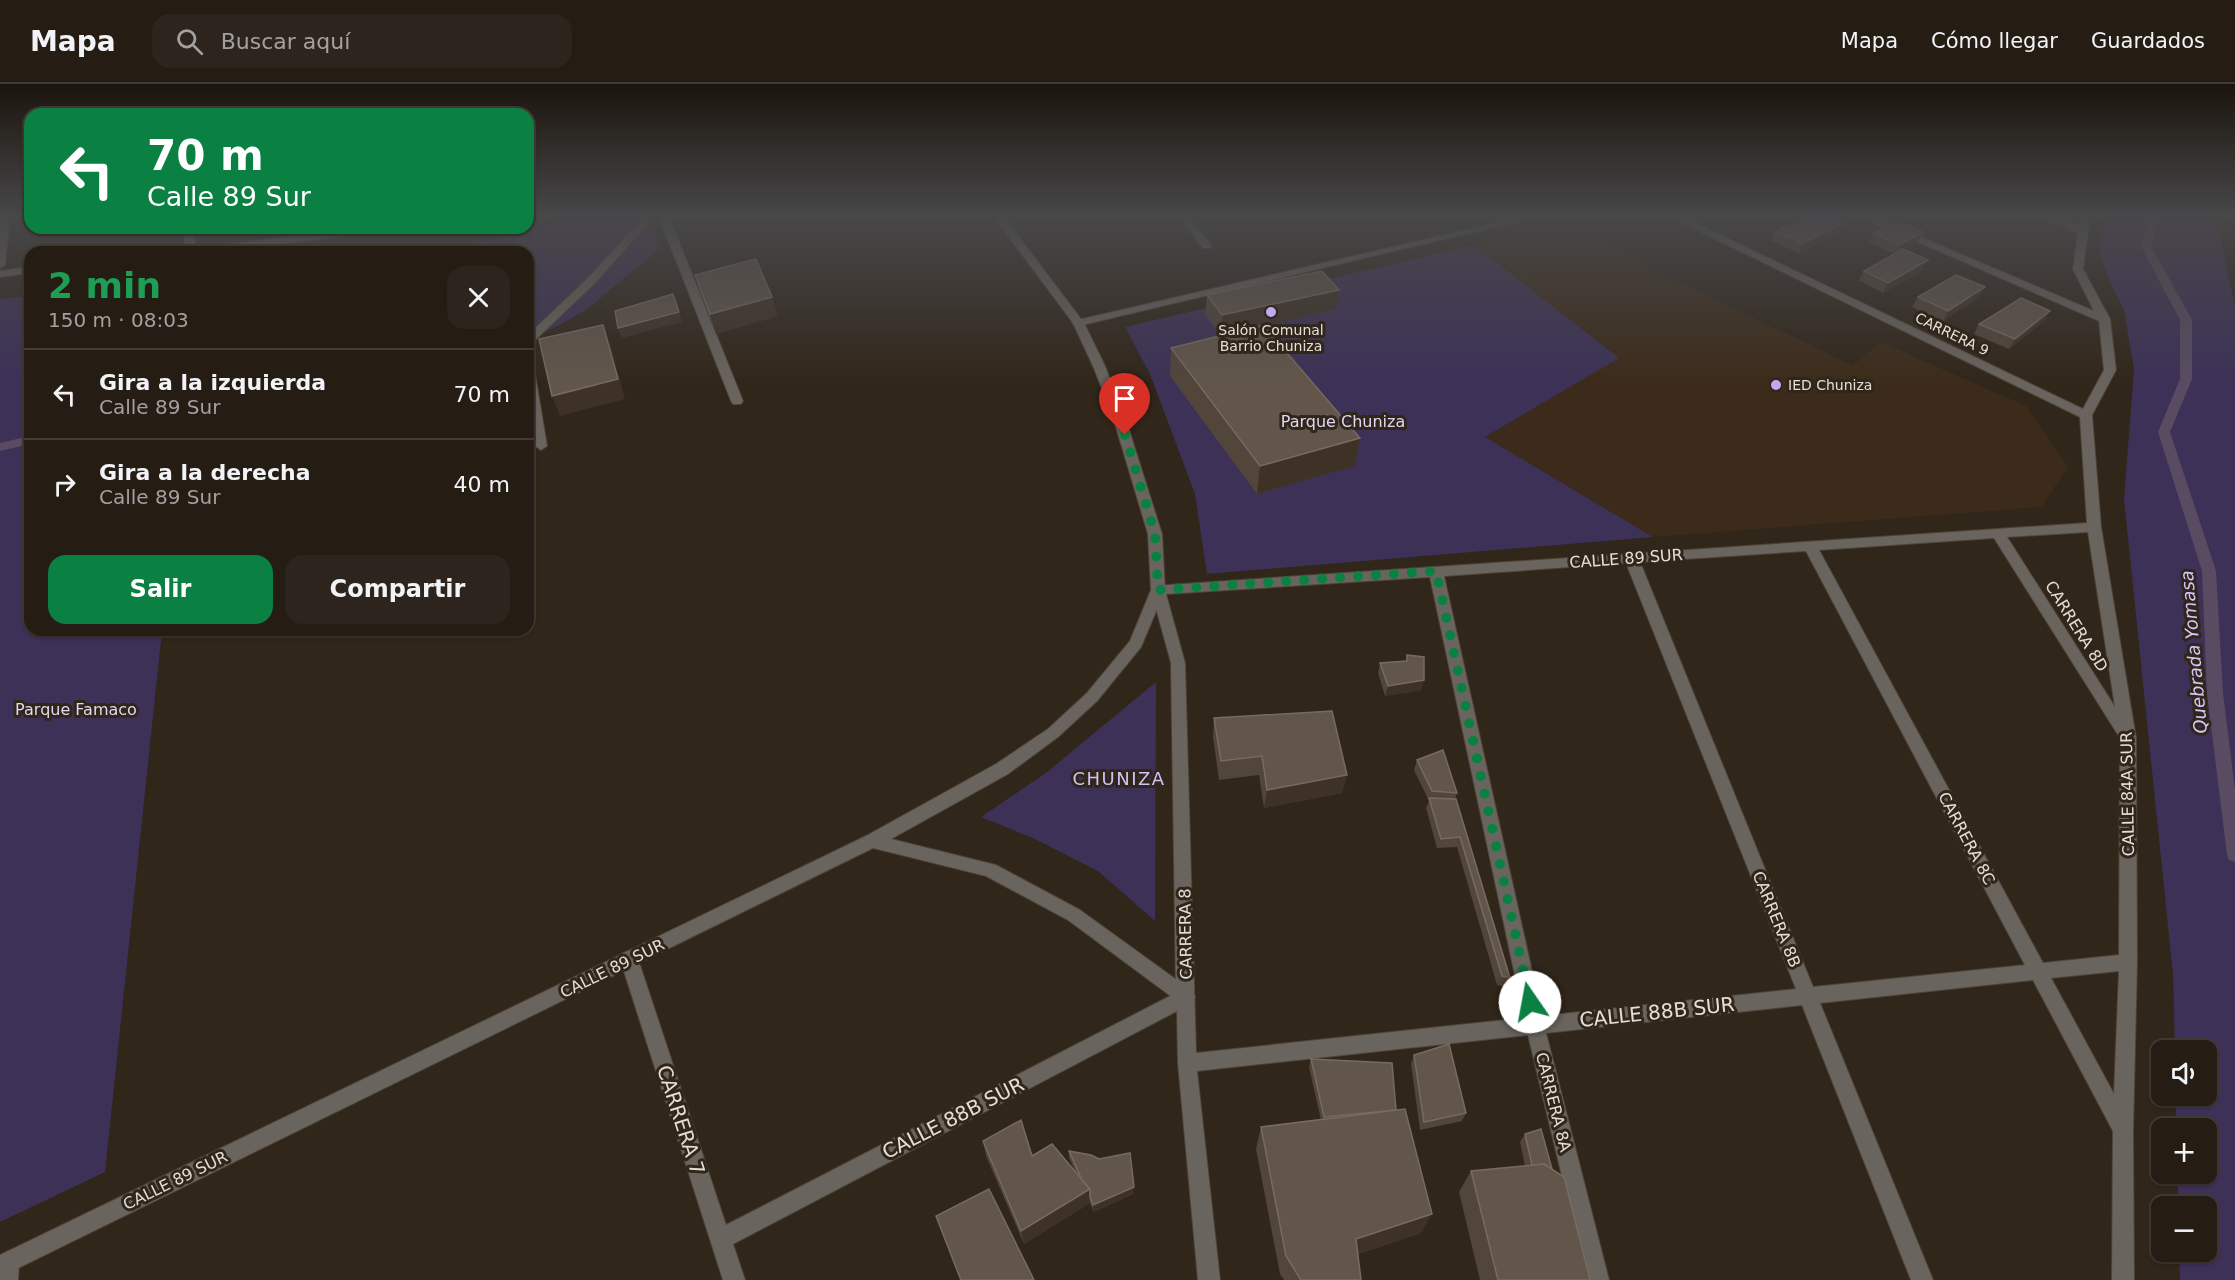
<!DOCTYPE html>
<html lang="es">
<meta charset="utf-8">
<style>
body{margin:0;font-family:"DejaVu Sans",sans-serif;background:#2d251d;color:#f1f3f6;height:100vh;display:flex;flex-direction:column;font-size:22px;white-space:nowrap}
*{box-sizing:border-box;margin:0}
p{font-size:20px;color:#a3a1a0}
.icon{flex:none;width:33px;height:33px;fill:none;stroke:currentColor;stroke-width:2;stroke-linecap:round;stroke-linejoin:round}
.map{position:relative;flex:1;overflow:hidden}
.side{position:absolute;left:24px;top:162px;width:510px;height:390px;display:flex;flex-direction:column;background:#251c14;border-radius:18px;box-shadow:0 2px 4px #0004,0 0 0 2px #423a34}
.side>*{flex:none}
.top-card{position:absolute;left:24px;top:24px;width:510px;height:126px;border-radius:18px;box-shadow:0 2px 4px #0004,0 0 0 2px #423a34;background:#0b8043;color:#fff;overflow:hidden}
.buttons{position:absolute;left:2151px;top:956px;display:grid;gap:12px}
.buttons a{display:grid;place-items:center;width:66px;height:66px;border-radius:12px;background:#251c14;box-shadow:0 2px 4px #0004,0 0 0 2px #423a34;font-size:30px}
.pin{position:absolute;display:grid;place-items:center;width:51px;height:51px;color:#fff;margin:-62px -26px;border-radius:50% 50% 50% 0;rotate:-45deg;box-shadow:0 0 6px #0007}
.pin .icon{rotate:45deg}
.me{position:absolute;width:66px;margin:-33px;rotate:348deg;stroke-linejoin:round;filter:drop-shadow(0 0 4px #0008)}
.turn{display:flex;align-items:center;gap:21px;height:126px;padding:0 24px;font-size:27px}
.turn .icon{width:78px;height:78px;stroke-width:2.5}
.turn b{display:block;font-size:42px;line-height:51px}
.round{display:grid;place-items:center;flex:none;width:63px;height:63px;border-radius:18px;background:#2d251d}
.overview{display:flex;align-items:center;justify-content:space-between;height:102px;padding:0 24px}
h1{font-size:36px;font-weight:700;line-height:45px;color:#1e9e55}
.action{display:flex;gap:12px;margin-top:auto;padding:12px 24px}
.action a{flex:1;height:69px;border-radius:18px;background:#0b8043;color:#fff;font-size:24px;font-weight:700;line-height:69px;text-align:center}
.action a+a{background:#2d251d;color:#f1f3f6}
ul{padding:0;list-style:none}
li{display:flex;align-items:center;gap:18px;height:90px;padding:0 24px;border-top:2px solid #423a34}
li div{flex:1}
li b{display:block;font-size:22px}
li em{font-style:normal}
header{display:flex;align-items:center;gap:36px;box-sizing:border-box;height:84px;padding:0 30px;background:#251c14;border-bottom:2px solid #423a34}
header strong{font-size:28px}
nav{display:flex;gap:33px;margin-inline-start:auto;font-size:21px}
.search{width:420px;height:54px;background:#2d251d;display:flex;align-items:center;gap:15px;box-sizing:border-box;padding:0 21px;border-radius:18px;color:#a3a1a0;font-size:22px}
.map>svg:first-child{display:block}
</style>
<header>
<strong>Mapa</strong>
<div class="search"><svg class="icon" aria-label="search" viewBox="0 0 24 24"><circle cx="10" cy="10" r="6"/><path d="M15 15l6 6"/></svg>Buscar aquí</div>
<nav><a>Mapa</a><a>Cómo llegar</a><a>Guardados</a></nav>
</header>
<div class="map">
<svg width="2235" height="1196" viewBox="0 0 2235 1196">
<rect width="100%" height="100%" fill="#31261a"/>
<path fill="#3c2b1a" d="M1584,138L1649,184L1853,281L1881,258L2026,322L2068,383L2041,423L1653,453L1485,353L1618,274L1474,161Z"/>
<g fill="#3d3157">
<path d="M570,133H645L660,164L586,226L528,258V168H426C475,160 523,150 570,133Z"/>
<path d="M2104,133H2216L2235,223V1196H2180L2179,1167H2206V1122H2178V1089H2206V1044H2176V1011H2206V966H2175L2173,890L2124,415L2134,285L2124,226L2109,196L2099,167Z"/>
<path d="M1474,161L1619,274L1485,353L1653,453L1207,490L1195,410L1150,290L1125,243Z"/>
<path d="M30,212V546H162L105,1088L0,1138V215Z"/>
<path d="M1156,598L1155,837L1098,787L1033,754L981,733L1046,689Z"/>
</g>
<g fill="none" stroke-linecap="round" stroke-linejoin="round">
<g fill="#594c62" fill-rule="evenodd">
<path d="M2150,133H2160L2151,162L2192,236V295L2170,348L2216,487L2223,609L2235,706V778L2229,776L2227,771L2207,609L2202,487L2158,348L2180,295V236L2141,162Z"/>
<path d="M30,352V360L0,367V359Z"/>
</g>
<g stroke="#4e4338" stroke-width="2">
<g id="minor">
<path d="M0,133H10L5,181L0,184Z"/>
<path d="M644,133H654L595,199L532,259L528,260V251L587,195Z"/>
<path d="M659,133H669L743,317L741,320H733L731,317Z"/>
<path d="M1179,133H1189L1212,162L1211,164H1203Z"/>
<path d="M1521,133H1538L1078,242L1072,239L1078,236Z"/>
<path d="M1670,133H1683L2083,325L2104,286L2099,237L1861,133H1874L2094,227L2073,185L2078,149L2042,133H2056L2079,142L2080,133H2090L2083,185L2110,235L2116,286L2092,331L2101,443L2136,654L2137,878L2133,1047L2134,1196H2112L2113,1047L2033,896L1820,919L1933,1196H1911L1802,921L1546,949L1609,1196H1587L1528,951L1197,987L1220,1196H1198L1178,979L1177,927L733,1160L745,1196H723L620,875L623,869L629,867L635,869L638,875L726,1141L1176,909L1171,579L1151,506L1153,502L2087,439L2080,333ZM2088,448L2115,623L2007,453ZM1994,454L2120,654L2119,871L2043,879L1819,466ZM1806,467L2025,881L1813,903L1640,478ZM1626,479L1796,905L1542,932L1444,492ZM1430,493L1524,934L1196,969L1185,579L1166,510ZM2119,887L2114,1010L2051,894Z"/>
<path d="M183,144H193L196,168H186Z"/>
<path d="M528,280L534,284L547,362L541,366L535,362L528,320Z"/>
<path d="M8,1167L15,1171L19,1178L18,1196H0V1172Z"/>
</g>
</g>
<g stroke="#4e4338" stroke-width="2">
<g id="tertiary">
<path d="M994,133H1004L1084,239L1105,282L1124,330L1162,450L1165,506L1141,563L1097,617L1058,653L1008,690L891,755L996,781L1080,826L1192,907L1195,913L1192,919L1186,921L1180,919L1068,836L986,792L873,764L0,1193V1171L866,752L996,680L1048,645L1087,609L1130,557L1151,506L1148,450L1112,330L1093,282L1073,239Z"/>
<path d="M357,144H386L381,147L219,168H190L195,165Z"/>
<path d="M30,183V189L0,193V187Z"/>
</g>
</g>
<use href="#minor" fill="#6a645e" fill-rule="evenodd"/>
<use href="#tertiary" fill="#6a645e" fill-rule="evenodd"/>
</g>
<g fill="#52453a">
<path d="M1707,133H1727L1719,138Z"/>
<path d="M1844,139L1840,149L1799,169L1771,157L1775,148Z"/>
<path d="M1874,149L1918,158L1905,165L1923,186L1883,209L1859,196L1864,187L1894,170L1869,158Z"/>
<path d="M695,191L772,213L777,232L716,250L700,210Z"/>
<path d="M1985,203L1979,213L1943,237L1912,223L1918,213Z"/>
<path d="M1207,211L1336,225L1221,251L1205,231Z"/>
<path d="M2044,237L2009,265L1974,250L1979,240Z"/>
<path d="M1171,264L1355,382L1257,410L1170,292Z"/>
<path d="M1407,571L1424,596L1421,606L1385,612L1378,589L1380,579L1406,577Z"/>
<path d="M1214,634L1347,691L1342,709L1264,724L1259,691L1219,696L1213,653Z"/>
<path d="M1417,676L1457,709L1455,715L1510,894L1505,903L1497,901L1457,763L1437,764L1426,724L1429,717L1414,686Z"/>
<path d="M1414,971L1466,1029L1462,1037L1420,1046L1411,980Z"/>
<path d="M1311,975L1396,1026L1421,1149L1358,1170L1361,1196H1284L1280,1190L1256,1065L1261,1043L1321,1036L1309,983Z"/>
<path d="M1525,1050L1552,1085L1590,1196H1480L1459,1108L1471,1087L1525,1082L1520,1058Z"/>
<path d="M983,1057L1032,1072L1076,1089L1069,1074V1067L1133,1110L1094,1128L1090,1119L1024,1160L986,1072Z"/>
<path d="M936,1132L1034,1196H960Z"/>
</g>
<g fill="#3e3226">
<path d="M1721,133H1727L1719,138Z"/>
<path d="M1844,139L1840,149L1799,169L1803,159Z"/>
<path d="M1923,148L1918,158L1895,171L1900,161Z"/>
<path d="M1928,176L1923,186L1883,209L1888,199Z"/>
<path d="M1985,203L1979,213L1943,237L1948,227Z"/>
<path d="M1339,206L1336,225L1221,251L1222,231Z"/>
<path d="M772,213L777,232L716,250L710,230Z"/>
<path d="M2050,227L2044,237L2009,265L2015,255Z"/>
<path d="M679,228L682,238L622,254L618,244Z"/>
<path d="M603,241L610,260L625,315L560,332L552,312Z"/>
<path d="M1360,354L1355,382L1257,410L1260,382Z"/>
<path d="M1424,596L1421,606L1385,612L1388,602Z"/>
<path d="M1347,691L1342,709L1264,724L1267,706Z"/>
<path d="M1134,1103L1133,1110L1094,1128L1093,1121Z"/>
<path d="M1090,1105V1119L1024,1160L1021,1147Z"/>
<path d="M1432,1130L1421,1149L1348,1173L1356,1155Z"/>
</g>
<g fill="#62564b" stroke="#776b60" stroke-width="1.5">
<path d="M1808,133H1831L1844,139L1803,159L1775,148Z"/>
<path d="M1897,137L1923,148L1900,161L1874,149Z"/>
<path d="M1903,165L1928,176L1888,199L1864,187Z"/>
<path d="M756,175L772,213L710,230L695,191Z"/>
<path d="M1322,187L1339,206L1222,231L1207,211Z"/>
<path d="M1956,191L1985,203L1948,227L1918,213Z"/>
<path d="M673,210L679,228L618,244L615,227Z"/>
<path d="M2021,214L2050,227L2015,255L1979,240Z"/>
<path d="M603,241L618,295L552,312L539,255Z"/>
<path d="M1263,241L1360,354L1260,382L1171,264Z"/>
<path d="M1407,571L1424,573V596L1388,602L1380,579L1407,577Z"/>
<path d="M1332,627L1347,691L1267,706L1262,672L1221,677L1214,634Z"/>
<path d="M1443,666L1457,709L1432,707L1417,676Z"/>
<path d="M1429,714L1456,715L1510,894L1502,892L1460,753L1441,755Z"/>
<path d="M1449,960L1466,1029L1424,1038L1414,971Z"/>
<path d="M1311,975L1392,979L1396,1026L1324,1033Z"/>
<path d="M1405,1025L1432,1130L1356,1155L1361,1196H1301L1286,1172L1261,1043Z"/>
<path d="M1021,1036L1032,1072L1052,1060L1090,1105L1021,1147L983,1057Z"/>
<path d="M1541,1045L1552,1085L1544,1080L1532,1081L1525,1050Z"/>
<path d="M1069,1067L1091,1071L1099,1075L1130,1069L1134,1103L1093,1121L1090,1113V1105L1082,1096Z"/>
<path d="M1544,1080L1564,1093L1590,1196H1498L1471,1087Z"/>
<path d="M989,1105L1034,1196H961L936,1132Z"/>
</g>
<linearGradient id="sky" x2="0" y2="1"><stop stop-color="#1b150e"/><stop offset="0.44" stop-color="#484749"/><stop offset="1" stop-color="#484749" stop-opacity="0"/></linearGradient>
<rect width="2235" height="300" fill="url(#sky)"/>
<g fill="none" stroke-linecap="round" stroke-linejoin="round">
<path stroke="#0b8043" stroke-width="10" stroke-dasharray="0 18" d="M1125,351L1155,450L1158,506L1436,487L1530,918"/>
</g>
<g fill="#c0a8f4" stroke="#31261a" stroke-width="2">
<circle cx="1271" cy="228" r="6"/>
<circle cx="1776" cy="301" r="6"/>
</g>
<g text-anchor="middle" stroke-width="6" stroke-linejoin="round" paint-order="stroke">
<g font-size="14" fill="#e6ded6" stroke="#31261a">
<text x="1271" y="251">Salón Comunal<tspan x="1271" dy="16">Barrio Chuniza</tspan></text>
<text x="1788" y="306" text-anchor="start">IED Chuniza</text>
</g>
<g font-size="14" fill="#e6ded6" stroke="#31261a">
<text transform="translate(1952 250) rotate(26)" y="5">CARRERA 9</text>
</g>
<g font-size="16" fill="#dfd8f4" stroke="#31261a">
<text x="1343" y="343">Parque Chuniza</text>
<text x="76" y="631">Parque Famaco</text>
</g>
<g font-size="16" fill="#e6ded6" stroke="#31261a">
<text transform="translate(1626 474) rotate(-4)" y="6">CALLE 89 SUR</text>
<text transform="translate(2077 542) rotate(58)" y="6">CARRERA 8D</text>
<text transform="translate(2127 710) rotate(-91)" y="6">CALLE 84A SUR</text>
<text transform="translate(1967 754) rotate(62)" y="6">CARRERA 8C</text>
<text transform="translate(1777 835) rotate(68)" y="6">CARRERA 8B</text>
<text transform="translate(1185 850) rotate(-91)" y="6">CARRERA 8</text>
<text transform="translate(612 884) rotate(-26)" y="6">CALLE 89 SUR</text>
<text transform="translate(1554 1018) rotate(76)" y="6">CARRERA 8A</text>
<text transform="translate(175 1096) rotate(-26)" y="6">CALLE 89 SUR</text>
</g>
<g font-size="18" font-style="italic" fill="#d6c6fe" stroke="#31261a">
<text transform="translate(2194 568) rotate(-95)" y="6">Quebrada Yomasa</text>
</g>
<g font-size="18" letter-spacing="1.5" fill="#d1c1fa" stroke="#31261a">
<text x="1119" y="701">CHUNIZA</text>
</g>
<g font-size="20" fill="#e6ded6" stroke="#31261a">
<text transform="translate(1657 928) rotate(-6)" y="7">CALLE 88B SUR</text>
<text transform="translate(953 1034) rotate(-27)" y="7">CALLE 88B SUR</text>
<text transform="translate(681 1036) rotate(72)" y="7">CARRERA 7</text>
</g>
</g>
</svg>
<div class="buttons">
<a><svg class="icon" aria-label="sound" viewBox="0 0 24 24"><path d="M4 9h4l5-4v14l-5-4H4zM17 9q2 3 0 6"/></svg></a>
<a>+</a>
<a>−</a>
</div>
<div class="pin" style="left:1125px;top:351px;background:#d93025"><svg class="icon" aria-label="arrive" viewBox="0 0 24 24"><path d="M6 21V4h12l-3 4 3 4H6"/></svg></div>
<svg class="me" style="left:1530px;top:918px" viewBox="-20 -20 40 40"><circle r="19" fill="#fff"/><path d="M0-13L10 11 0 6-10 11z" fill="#0b8043"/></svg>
<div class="top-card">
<div class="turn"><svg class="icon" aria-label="left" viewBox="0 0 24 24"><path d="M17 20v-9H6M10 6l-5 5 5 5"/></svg><div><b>70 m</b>Calle 89 Sur</div></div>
</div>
<section class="side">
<div class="overview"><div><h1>2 min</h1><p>150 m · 08:03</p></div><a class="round"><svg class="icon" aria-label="close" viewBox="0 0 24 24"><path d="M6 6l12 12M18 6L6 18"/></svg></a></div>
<ul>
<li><svg class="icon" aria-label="left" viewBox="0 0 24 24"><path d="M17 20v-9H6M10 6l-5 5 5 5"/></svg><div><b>Gira a la izquierda</b><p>Calle 89 Sur</p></div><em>70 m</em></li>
<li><svg class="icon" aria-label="right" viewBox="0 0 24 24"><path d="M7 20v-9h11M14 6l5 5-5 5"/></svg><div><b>Gira a la derecha</b><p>Calle 89 Sur</p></div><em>40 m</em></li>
</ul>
<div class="action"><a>Salir</a><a>Compartir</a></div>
</section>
</div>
